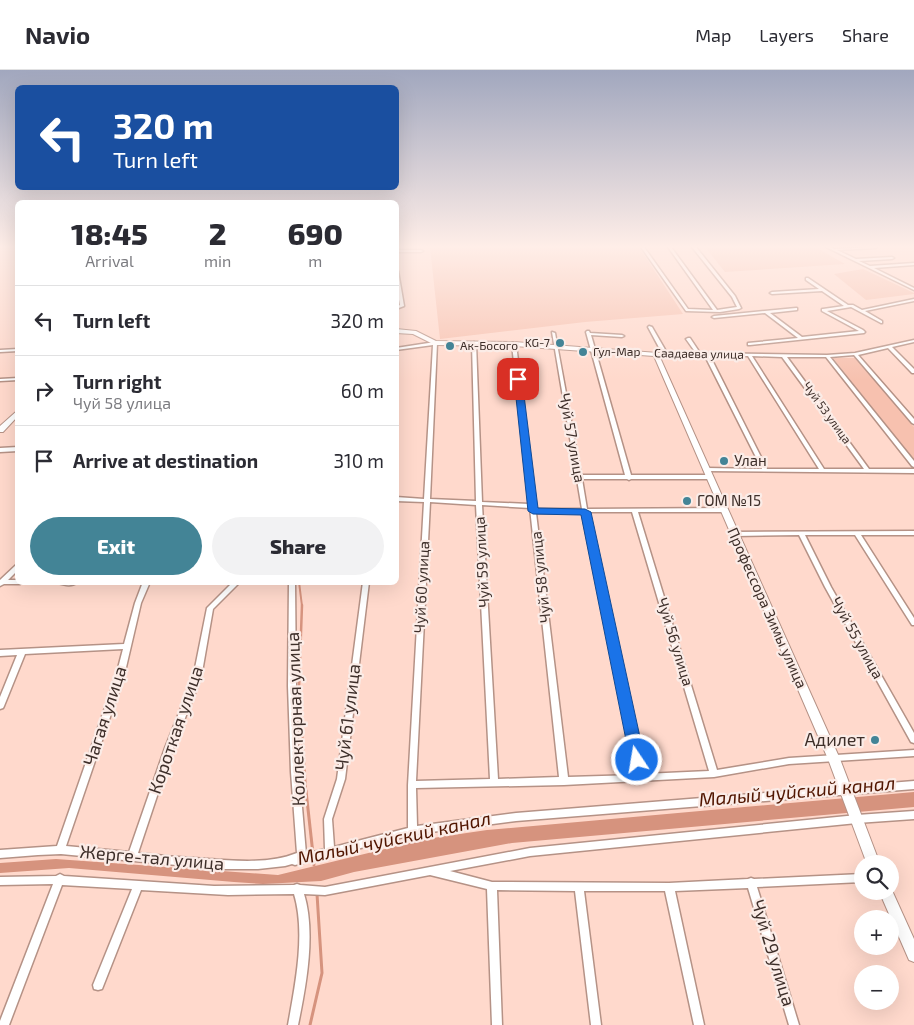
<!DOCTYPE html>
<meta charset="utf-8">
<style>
body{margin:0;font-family:"Exo 2",sans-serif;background:#f2f2f3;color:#2b2b33;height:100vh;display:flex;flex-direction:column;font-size:19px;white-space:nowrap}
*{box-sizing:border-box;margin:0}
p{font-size:16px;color:#7c7c81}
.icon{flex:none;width:28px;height:28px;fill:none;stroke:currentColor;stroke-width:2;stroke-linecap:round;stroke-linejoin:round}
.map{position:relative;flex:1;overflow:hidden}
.drawer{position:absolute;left:15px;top:130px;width:384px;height:385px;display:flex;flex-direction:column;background:#fff;border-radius:8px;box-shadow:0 5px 20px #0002}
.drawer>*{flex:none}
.banner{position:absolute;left:15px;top:15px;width:384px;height:105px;border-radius:8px;box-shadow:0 5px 20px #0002;background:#1a4fa0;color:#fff;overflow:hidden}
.fabs{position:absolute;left:854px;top:785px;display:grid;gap:10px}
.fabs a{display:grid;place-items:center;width:45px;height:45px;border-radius:50%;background:#fff;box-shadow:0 5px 20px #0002;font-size:25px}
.pin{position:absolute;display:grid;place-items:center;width:42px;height:42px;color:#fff;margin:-21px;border-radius:10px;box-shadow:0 2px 8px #0006}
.me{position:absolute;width:55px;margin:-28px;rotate:348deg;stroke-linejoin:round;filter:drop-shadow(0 0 4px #0008)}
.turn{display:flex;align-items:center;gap:18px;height:105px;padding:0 15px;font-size:22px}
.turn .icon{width:65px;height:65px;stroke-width:2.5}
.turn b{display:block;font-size:35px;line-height:42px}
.eta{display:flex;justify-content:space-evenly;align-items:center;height:85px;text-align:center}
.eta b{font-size:30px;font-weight:800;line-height:35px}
.primary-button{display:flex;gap:10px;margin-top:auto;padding:10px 15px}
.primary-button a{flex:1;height:58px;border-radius:30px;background:#438496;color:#fff;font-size:20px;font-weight:800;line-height:58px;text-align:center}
.primary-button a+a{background:#f2f2f3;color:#2b2b33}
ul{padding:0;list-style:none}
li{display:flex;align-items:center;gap:15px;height:70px;padding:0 15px;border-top:1px solid #e1e1e2}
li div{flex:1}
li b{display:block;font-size:19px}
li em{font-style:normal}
header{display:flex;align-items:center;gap:30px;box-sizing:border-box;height:70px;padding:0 25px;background:#fff;border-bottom:1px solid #e1e1e2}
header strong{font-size:24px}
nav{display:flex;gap:28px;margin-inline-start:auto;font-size:18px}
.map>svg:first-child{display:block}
</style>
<header>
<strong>Navio</strong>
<nav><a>Map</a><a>Layers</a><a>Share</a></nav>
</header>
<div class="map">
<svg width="914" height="955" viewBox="0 0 914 955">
<rect width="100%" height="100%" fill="#ffd9cc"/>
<g fill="#f7c1af">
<path d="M430,177H639L683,244L585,252L440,269Z"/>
<path d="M705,177H815L845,194L725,202Z"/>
<path d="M863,199L914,223V224L866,230L834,204Z"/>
<path d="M833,288H856L914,357V390Z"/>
</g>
<path fill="#d6937e" d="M914,722V737L512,773L354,802L321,811L263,814L234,812L69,798L0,803V793L56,789L278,805L426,769L487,760Z"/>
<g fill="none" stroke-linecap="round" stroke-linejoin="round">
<path stroke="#d6937e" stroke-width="2" d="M299,512L302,536"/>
<path stroke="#d6937e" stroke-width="2.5" d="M302,535L299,618L306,722"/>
<g stroke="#d6937e" stroke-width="3">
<path d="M306,721L313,784"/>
<path d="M313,789L314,795"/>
<path d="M310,955L322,903L317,824"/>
</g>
<g stroke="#b59286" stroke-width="3">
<g id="street">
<path d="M641,177H644L688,239L713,240L668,177H671L717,240L737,237L732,227L692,177H696L735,226L741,238L739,239L720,242L686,241Z"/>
<path d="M826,177H830L834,179L877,177L876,178L837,180L856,189L892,187L894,188L892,189L859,191L870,196L914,193V195L874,198L914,218V220Z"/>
<path d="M396,180H421L423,181L421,182H396Z"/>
<path d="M396,200L398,201L404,236L396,239V237L400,235L396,213Z"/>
<path d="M806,208H808L848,235H853L862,240L914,229V231L865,241L882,251V253H881L851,237L827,241L863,260L865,262L864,263L750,275H748V273L798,268L765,243L714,248L712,247L714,246L796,238H797V240L770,243L802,267L859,261L822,241V239H823L844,236L822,221L772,224L770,223L772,222L819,219L806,210Z"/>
<path d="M649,256L652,257L667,283H696L686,269L688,268H690L700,283L827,285L855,283L914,270V272L892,277L914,299V303H912L888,278L858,285L914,349V354L912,353L854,285L830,287L914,391V397L912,396L826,287H787L869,399H914V403L705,401L704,400L707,398L762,399L705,286L654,285V283H662L648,257ZM710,286H748L819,399H767ZM752,286L782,287L864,399H824Z"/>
<path d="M587,261H589L590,263L622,265L624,266L622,267L591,265L631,405H709L712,407L709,409H631L629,410L627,409H582L587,439L724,438L727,440L724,442H638L717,700L789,688L914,680V686L789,694L714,707L564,715L416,718L417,756L516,743L914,711V719L516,751L416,764L413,766L411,765L295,795L292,794L285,796L258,799H225L187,796L61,784L38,785L0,788V780L57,776L116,606L123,579L25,584L4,636L3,638L0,639V627L17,585L0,586V580L124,574L135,533L143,512H150L141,533L124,606L66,776L129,782L165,678L193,608L207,538L233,512H240L213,539L201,608L173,678L138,783C161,786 184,788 208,789C237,791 270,794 297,783L291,702L288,616L289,512H295L296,616L299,702L306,784L325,779L324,749L337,709L363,512H369L345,709L332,749L334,777L408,758V715L424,432L396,431V427L424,429L433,275L396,280V278L435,272L437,273L430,429L476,431L472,273L474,272L476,273L482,432L529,434L512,274L514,273L516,274L536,439H582L552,262L555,263L581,405H625L586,262ZM430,432L476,435L490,709L416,711ZM482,435L530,438L559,707L498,709ZM588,442H632L709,701L644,704ZM536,443H582L636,705L568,707Z"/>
<path d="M18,279V281L0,282V280Z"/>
<path d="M18,308V310L0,311V309Z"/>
<path d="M18,377V381L0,382V378Z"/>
<path d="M914,461V465H861L914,548V555H912L855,465H805L831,517L914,663V673L911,672L825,517L799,465L735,466L732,464L735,462Z"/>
<path d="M18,494V500L8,510H18V512H21L20,514H4L0,516V510L16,495Z"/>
<path d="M56,512H76V513C72,517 61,515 56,512Z"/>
<path d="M914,741V749L857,753L530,786L450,801L492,812L669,813L748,809L751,808L754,809L862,804V812L757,817L799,955H789L748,818L675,821L704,955H694L665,821H584L601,955H591L575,821L497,820L502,955H492L487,819L430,805L325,825L304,824C316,863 306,916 298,955H288C295,916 306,863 294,824L228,825L141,820L102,919L98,920L94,919L93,915L132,819L62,815L9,955H0V951L53,814L0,815V807L56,806L60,804L64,806L214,816L294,815L297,814L300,815L325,817L530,778L857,745Z"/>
</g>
</g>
<g stroke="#b59286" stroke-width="2">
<g id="secondary">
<path d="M396,259L416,261L436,271L514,272L658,283L840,689L880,794H867L828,689L654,286L514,276L435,275L413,264L396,263Z"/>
<path d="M18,340V346L3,362H0V356Z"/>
<path d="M890,816L914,869V892L909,890L879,821H890Z"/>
</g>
</g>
<use href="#street" fill="#fff" fill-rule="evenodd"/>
<use href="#secondary" fill="#fff" fill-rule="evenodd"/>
</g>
<linearGradient id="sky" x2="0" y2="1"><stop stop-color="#a1a7be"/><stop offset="0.57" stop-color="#ffeee8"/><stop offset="1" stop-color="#ffeee8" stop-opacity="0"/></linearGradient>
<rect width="914" height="310" fill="url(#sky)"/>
<path fill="#1a73e8" stroke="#114b97" d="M518,306L522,309L538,438L585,439L591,442L645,690L643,694L637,696L632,694L630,690L581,445L533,444L528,441L514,309Z"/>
<g fill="#438496" stroke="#fbece7" stroke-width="2">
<circle cx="560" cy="273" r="5"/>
<circle cx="450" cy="276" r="5"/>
<circle cx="583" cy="282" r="5"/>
<circle cx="724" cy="391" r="5"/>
<circle cx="687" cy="431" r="5"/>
<circle cx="875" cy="670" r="5"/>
</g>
<g text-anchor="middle" stroke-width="4.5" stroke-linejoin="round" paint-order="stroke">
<g font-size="12" fill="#3e2f2a" stroke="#fbece7" text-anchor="start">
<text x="550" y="277" text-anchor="end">KG-7</text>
<text x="460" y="280">Ак-Босого</text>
<text x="593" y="286">Гул-Мар</text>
</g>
<g font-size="12" fill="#3e2f2a" stroke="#fbece7">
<text transform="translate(699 284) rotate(1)" y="4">Саадаева улица</text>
<text transform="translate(827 343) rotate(54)" y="4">Чуй 53 улица</text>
</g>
<g font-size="15" fill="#3e2f2a" stroke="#fbece7">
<text transform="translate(572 368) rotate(80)" y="5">Чуй 57 улица</text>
<text transform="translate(482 492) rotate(-93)" y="5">Чуй 59 улица</text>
<text transform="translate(541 507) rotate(-96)" y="5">Чуй 58 улица</text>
<text transform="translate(422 517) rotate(-87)" y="5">Чуй 60 улица</text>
<text transform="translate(767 538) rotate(66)" y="5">Профессора Зимы улица</text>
<text transform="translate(857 568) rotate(61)" y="5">Чуй 55 улица</text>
<text transform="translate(675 572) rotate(73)" y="5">Чуй 56 улица</text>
</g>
<g font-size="15" fill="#3e2f2a" stroke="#fbece7" text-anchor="start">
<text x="734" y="396">Улан</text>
<text x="697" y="436">ГОМ №15</text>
</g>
<g font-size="18" fill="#3e2f2a" stroke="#fbece7">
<text transform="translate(105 646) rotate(-72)" y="6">Чагая улица</text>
<text transform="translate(348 647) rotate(-83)" y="6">Чуй 61 улица</text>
<text transform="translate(296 649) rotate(-92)" y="6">Коллекторная улица</text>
<text transform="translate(176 660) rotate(-71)" y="6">Короткая улица</text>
<text transform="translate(152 788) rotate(5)" y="6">Жерге-тал улица</text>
<text transform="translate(773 883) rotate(73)" y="6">Чуй 29 улица</text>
</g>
<g font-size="18" fill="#3e2f2a" stroke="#fbece7" text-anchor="end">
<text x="865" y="676">Адилет</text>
</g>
<g font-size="19" font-style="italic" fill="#511601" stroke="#fbece7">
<text transform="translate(797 721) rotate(-5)" y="7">Малый чуйский канал</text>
<text transform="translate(394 768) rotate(-12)" y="7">Малый чуйский канал</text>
</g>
</g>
</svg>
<div class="fabs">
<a><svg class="icon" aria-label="search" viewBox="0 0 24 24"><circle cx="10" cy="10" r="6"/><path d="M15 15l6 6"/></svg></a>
<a>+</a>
<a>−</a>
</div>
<div class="pin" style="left:518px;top:309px;background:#d93025"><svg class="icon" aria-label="arrive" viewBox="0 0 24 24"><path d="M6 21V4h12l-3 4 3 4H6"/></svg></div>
<svg class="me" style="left:637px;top:690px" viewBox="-20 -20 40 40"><circle r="17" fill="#1a73e8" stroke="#fff" stroke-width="3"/><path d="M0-11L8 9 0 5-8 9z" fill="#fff"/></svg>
<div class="banner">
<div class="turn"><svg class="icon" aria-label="left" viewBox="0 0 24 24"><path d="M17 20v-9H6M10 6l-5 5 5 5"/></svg><div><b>320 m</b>Turn left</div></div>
</div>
<section class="drawer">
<div class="eta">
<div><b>18:45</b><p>Arrival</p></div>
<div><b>2</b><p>min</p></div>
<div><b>690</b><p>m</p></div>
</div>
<ul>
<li><svg class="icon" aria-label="left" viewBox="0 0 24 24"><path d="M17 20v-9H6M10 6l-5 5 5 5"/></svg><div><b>Turn left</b></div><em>320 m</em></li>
<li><svg class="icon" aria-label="right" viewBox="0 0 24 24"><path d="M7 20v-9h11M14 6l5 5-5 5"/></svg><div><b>Turn right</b><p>Чуй 58 улица</p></div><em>60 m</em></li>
<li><svg class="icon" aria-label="arrive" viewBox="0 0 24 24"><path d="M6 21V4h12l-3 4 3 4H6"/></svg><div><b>Arrive at destination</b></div><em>310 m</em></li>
</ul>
<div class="primary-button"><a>Exit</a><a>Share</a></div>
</section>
</div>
